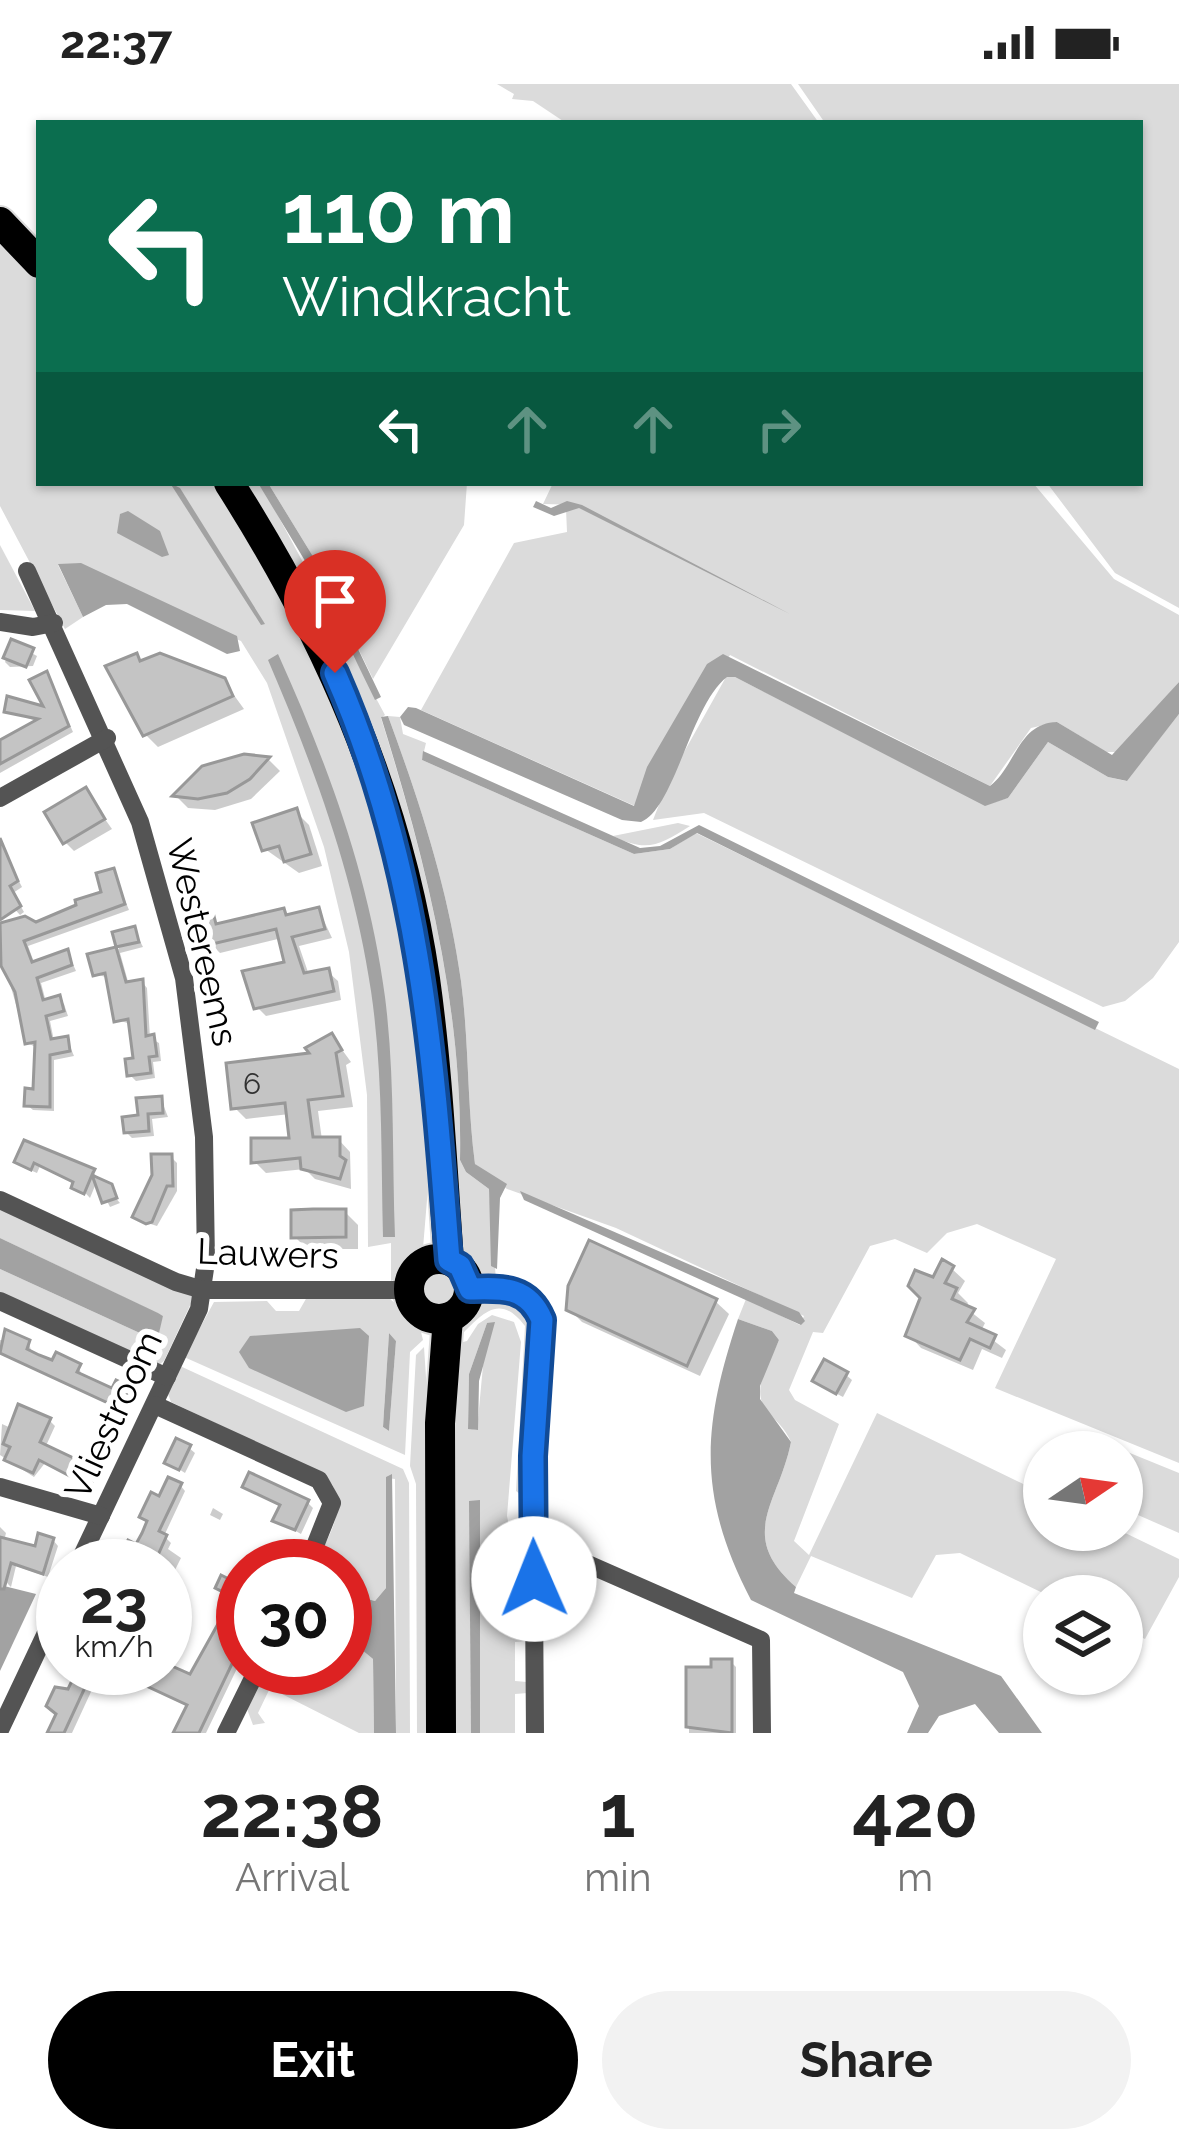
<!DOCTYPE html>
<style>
body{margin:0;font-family:Raleway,sans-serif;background:#f2f2f2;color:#222;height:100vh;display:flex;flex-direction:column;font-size:45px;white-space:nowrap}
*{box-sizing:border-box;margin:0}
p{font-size:39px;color:#767676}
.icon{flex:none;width:66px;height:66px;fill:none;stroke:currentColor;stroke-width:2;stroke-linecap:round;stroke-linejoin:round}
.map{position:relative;height:1649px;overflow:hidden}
.side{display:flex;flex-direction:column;background:#fff;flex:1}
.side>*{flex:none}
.banner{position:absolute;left:36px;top:36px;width:1107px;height:366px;border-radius:0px;box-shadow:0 3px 9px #0004;background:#0b6e4f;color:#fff;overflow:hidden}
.needle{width:78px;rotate:77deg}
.controls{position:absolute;left:1023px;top:1347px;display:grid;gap:24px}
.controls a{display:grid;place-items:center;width:120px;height:120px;border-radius:50%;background:#fff;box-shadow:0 3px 9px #0004;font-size:60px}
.speed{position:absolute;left:36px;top:1455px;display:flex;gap:24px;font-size:60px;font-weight:700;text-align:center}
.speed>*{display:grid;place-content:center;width:156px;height:156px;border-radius:50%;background:#fff;box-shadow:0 3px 9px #0004;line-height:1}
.speed small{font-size:30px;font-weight:400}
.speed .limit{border:18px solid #d22;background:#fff;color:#111}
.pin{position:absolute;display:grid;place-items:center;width:102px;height:102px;color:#fff;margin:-123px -51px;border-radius:50% 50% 50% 0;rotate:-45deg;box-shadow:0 0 12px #0007}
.pin .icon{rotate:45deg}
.me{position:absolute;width:132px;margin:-66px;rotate:359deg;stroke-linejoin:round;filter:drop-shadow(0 0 9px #0008)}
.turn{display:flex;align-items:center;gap:42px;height:252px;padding:0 48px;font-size:54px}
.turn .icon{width:156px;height:156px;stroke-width:2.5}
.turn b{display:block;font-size:84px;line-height:102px}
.lanes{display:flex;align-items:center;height:114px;padding:0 48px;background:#0003;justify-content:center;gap:60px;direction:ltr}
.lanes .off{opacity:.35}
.eta{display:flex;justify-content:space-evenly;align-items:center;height:204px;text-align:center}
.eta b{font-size:72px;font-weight:700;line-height:84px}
.button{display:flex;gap:24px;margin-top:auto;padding:24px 48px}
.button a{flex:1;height:138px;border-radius:72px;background:#000;color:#fff;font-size:48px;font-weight:700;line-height:138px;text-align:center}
.button a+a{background:#f2f2f2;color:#222}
.status{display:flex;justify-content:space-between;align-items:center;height:84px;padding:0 60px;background:#fff;direction:ltr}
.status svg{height:33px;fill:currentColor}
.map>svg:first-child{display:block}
</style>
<div class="status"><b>22:37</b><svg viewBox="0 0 49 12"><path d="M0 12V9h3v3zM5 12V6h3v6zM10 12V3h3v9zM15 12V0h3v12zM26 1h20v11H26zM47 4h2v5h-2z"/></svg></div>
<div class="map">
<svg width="1179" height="1649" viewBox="0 0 1179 1649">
<rect width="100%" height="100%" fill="#fff"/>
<g fill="#dbdbdb" fill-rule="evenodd">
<path d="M497,0H791L819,39H566L533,17L512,15L514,10Z"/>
<path d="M798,0H1179V524L1115,489L1047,399H1140V39H825Z"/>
<path d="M0,150L39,191V399H218L330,599L404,827L428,1048V1104L423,1164L397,1194L391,1197V1159L368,1163L367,1011L349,868L324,763L267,599L241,557L58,481L83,533L65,545L0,422Z"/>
<path d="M238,399H258L269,415L385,631L381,634C426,779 463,923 460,1076L466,1088L489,1105L496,1196L478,1192L456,1169L420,823Z"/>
<path d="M268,399H467L464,441L373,595L317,479Z"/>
<path d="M553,399H1033L1114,495L1179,531V598L1118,668H1106L1057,638L1031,644L990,702L730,571L635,722L421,626L514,459L567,448L566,425L582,421L543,420Z"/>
<path d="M0,461L35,527L0,526Z"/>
<path d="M726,593H735L985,721L1008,714L1048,658L1108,693L1126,697L1179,630V858L1153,894L1125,917L1103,923L704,729L653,736L669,695Z"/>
<path d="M388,632L400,633L403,650L426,659L422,676L634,770L670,765L696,749L1179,985V1379L995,1304L1056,1175L977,1140L947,1149L927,1169L895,1155L870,1162L823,1249L813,1248L789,1306L795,1316L839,1340L794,1457L809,1471L877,1329L1044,1410V1446H1119L1179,1475V1493L1145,1555L1122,1544V1512H1049L960,1469L936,1471L912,1514L811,1472L796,1503C736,1451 779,1419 791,1358C784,1342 776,1338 766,1325C750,1305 771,1276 779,1256L772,1247L738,1235L746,1215L800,1241L804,1232L616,1144L507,1105L475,1080C467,1019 469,957 461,897C448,804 420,719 388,632Z"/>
<path d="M678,739L690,742C660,761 647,769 613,752Z"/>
<path d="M0,1123L194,1213L164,1277L159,1281L0,1209V1185L142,1250L152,1253L163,1232L0,1154Z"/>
<circle cx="438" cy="1204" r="18"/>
<path d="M506,1212L519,1217L536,1247L526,1415L516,1407L525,1242C498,1206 480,1233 458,1254C459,1224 478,1213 506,1212Z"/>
<path d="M307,1213L389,1214L419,1240L423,1256L410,1268L405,1371L184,1273L214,1218L267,1217L276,1227H299ZM389,1249L396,1257L389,1347L383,1343Z"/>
<path d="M492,1231L514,1238L521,1258L507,1432L510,1447L527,1463V1557L515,1558V1597L527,1598L528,1609L515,1610V1649H480V1417H470L471,1649H449L451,1261L467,1257L478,1240ZM487,1239L477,1346L468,1344L469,1290Z"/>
<path d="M424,1263L430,1354L432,1649H417L416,1400L410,1382L416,1271Z"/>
<path d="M180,1282L403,1385L409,1399L410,1649H396L395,1395L386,1394V1504L375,1517L345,1509V1482H314C328,1452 354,1418 323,1390L171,1318L168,1310Z"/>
<path d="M1093,1354L1179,1389V1449L1122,1424V1368H1088Z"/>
<path d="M345,1552L373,1575L374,1649H359L270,1604L258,1629L265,1639L253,1641L247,1625L265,1584H345Z"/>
</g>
<g fill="#a2a2a2">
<path d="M170,399L180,404L265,540L261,541Z"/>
<path d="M258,399H268L317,479L381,613L375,616L316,495Z"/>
<path d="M536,417L551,424L567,417L582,421L790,530L579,424L554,432L533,423Z"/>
<path d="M128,427L160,447L169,471L162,473L117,449L120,430Z"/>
<path d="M81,479L237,552L240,567L227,570L127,520L106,521L83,533L58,480Z"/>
<path d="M278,570C328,681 369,792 385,913C395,991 392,1074 395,1153H383C381,1071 383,988 371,907C354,791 314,683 268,576Z"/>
<path d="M723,570L990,702C1016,682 1018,639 1057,638L1112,671L1179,598V630L1127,697L1108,693L1048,658L1008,714L985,722L735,593H727C691,620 675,724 641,738L622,736L404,641L400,633L408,623L416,624L634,722L647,683L707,580Z"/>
<path d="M388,632C420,719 448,804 461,897C469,957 467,1019 475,1080L507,1100L500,1114L497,1185L491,1182L489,1105L466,1088L460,1076C463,923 426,778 381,633Z"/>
<path d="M423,667L640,764L660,762L699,741L1099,938L1095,946L697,749L670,765L634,770L422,676Z"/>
<path d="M520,1107L799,1228L805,1237L801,1241L524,1116Z"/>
<path d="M0,1154L158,1229L163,1232L159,1249L142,1250L0,1185Z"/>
<path d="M738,1235L772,1247L779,1256L760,1302V1315L791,1358C779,1419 736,1451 796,1503L794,1509L1001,1592L1042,1649H999L975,1620L939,1632L928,1649H907L919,1622L903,1588L751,1516C697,1412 702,1343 738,1235Z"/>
<path d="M495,1238L479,1297L478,1346L468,1345L469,1290L487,1239Z"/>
<path d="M360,1244L369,1252L364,1322L346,1328L249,1284L239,1268L250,1252Z"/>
<path d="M389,1249L396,1257L389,1347L383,1343Z"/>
<path d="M392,1390L396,1649H374L373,1575L345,1552V1509L375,1517L386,1504V1393Z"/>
<path d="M480,1416V1649H471L469,1417Z"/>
<path d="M0,1501L36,1510L0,1587Z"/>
</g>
<g fill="#0003">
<path d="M13,559L37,572L33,582L10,583L5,578Z"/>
<path d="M136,572L143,579L223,596L244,625L158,663L145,650Z"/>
<path d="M47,590L73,648L0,689V662L39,638L7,627H49Z"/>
<path d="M269,676L280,687L251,715L215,726L188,724L176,712L216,679Z"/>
<path d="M85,707L112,745L74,767L65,758Z"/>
<path d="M296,728L309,741L322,782L299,789L265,765Z"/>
<path d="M0,760L22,803L13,809L24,828L20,831L0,809Z"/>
<path d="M113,787L129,826L28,862L35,881L68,869L76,887L41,899L46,918L59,915L64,920L68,932L50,937L54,957L67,955L74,972L54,976V1027L33,1026L27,1021L36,1008L38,964L27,959L0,865V842L25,835L36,841L105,810Z"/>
<path d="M319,826L332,854L299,862L309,891L328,888L338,897L341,916L266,932L257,923L288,880L282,854L220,869L211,860L214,836L220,843L283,827L289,833Z"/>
<path d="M134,845L143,863L120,869L129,901L142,898L147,904L150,954L159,959L161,977L153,978L155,994L136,997L130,991L137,977L131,940L117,936L109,894L95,890L91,873L119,865L115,850Z"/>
<path d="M332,952L351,978L346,981L353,1023L318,1027L322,1056H339L350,1068L351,1105L315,1095L305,1085L266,1089L254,1077L293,1057L290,1030L246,1035L234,1023L314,972Z"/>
<path d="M161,1015L168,1033L152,1035L154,1052L132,1054L126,1048Z"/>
<path d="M26,1060L93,1088L120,1119L110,1123L97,1097L90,1114L76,1099L40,1082L37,1089L23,1083L18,1078Z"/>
<path d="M171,1073L177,1079V1107L157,1142L141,1137Z"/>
<path d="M345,1128L358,1141V1165H307L294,1152Z"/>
<path d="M952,1185L965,1197L958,1209L968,1219L966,1224L985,1239L981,1247L1006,1266L1002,1274L982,1265L973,1286L921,1264L909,1251L934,1197Z"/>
<path d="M716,1218L729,1230L700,1292L582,1238L569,1225Z"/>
<path d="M0,1256L29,1259L32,1270L53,1280L79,1282L82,1294L113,1308L129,1305L135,1311L127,1328L0,1270Z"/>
<path d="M846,1291L852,1296L843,1313L822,1302Z"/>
<path d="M49,1336L55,1342L45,1364L100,1384L91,1405L45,1379L34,1393L0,1371L2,1340L11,1344Z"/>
<path d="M189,1364L195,1369L185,1389L168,1378Z"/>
<path d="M180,1401L185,1407L164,1452L171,1459L168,1465L181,1474L169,1498L165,1482H121L138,1464L149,1440L142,1433Z"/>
<path d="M246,1403L307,1418L313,1424L301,1450L276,1436L282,1423Z"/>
<path d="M213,1424L223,1430L220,1436L210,1431Z"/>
<path d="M0,1443L6,1449L4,1457L37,1466L53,1456L58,1462L48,1493L16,1482L11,1503L8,1500L0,1487Z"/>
<path d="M260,1468L272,1474L276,1482H252Z"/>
<path d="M243,1497L239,1563L243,1572L206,1649H176L189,1622L143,1599L150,1584L165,1582L191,1594L235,1514L218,1504L239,1503Z"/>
<path d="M731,1578L736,1583V1649H689V1586Z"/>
<path d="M81,1584H102L72,1649H50Z"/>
</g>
<g fill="#c4c4c4" stroke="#989898" stroke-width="3">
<path d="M11,555L34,564L26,583L3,574Z"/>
<path d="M137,569L140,577L160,569L225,594L233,612L143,652L105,582Z"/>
<path d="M47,587L69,642L0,680V656L38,635L4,628L7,612L43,622L29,596Z"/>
<path d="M244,670L270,673L250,695L227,709L198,715L172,712L202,682Z"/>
<path d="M86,703L105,735L63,760L44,728Z"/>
<path d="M297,724L311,770L284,778L279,762L262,767L252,739Z"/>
<path d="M0,754L18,797L10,802L21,822L0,836Z"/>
<path d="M114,784L125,820L24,857L32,878L68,865L72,881L37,894L43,916L60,911L64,927L46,932L51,955L68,952L70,967L50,971V1023L24,1022L25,1004L33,1005L35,958L25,960L15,908L1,882L0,839L25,832L36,838L76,821L75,816L101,808L96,789Z"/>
<path d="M319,823L325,845L292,853L304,889L329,884L334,907L254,925L242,887L284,878L276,845L208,861L202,835L214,832L216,840L284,824L286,831Z"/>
<path d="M135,842L139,858L116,863L126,898L143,895L146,952L154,950L157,972L149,973L151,989L127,992L125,975L133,974L128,935L114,938L105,889L93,892L87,870L116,863L112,848Z"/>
<path d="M332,949L342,966L336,969L343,1012L308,1016L313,1053H340V1072L346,1076L340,1095L301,1085L300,1074L251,1079V1054H289L285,1019L231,1025L226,979L309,969L305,964Z"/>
<path d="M162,1012L163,1029L148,1030L149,1047L124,1049L122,1033L138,1031L136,1014Z"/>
<path d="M24,1056L95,1085L92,1091L112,1100L117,1114L102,1119L92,1091L84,1110L71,1104L73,1098L34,1079L31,1086L14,1078Z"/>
<path d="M151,1070H172L173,1102H167L152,1138L146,1140L132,1133L152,1091Z"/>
<path d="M313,1125H346V1153L291,1154V1126Z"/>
<path d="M589,1156L717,1215L687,1282L566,1226L568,1202Z"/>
<path d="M942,1175L954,1182L945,1199L957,1204L952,1215L975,1225L967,1238L996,1251L990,1264L970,1255L960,1276L905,1252L920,1214L908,1202L915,1186L933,1193Z"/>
<path d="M5,1245L30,1256L27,1265L39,1271L52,1276L56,1268L81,1280L77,1288L90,1294L112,1304L116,1296L131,1303L121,1325L0,1269Z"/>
<path d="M824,1275L848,1288L836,1310L812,1297Z"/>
<path d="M18,1320L51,1334L40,1358L80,1377L83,1370L97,1376L85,1400L39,1376L33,1389L4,1376L10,1363L3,1360Z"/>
<path d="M176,1354L191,1361L179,1386L164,1379Z"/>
<path d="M249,1388L309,1416L295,1446L272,1437L280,1421L242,1403Z"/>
<path d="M168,1393L182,1399L159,1447L167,1451L158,1471L150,1467L142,1482H116L128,1456L136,1460L142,1449L147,1437L139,1433L151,1408L159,1412Z"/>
<path d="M38,1449L54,1454L43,1490L11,1479L4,1505H0V1453L35,1462Z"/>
<path d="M221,1491L239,1500L243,1491V1538L234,1558L241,1561L199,1649H173L187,1621L140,1599L147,1584H165V1579L190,1590L233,1513L215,1504Z"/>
<path d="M711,1575H732V1649L686,1643V1583H711Z"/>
<path d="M78,1584H94L64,1649H47L56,1630L46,1622L55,1603L68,1605Z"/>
</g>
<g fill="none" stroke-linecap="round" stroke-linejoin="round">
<g stroke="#dbdbdb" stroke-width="34">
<g id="primary">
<path d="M0,138L39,179"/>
<path d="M229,399C326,551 399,714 425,895C438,987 442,1082 449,1176"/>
<circle cx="439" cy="1205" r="30"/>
<path d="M441,1649L440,1339L448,1234"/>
</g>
</g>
<g stroke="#545454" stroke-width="18">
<path d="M27,487L140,738L184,894L204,1053L206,1178L199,1225L77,1482"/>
<path d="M0,538L33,543L54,539"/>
<path d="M0,714L107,654"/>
<path d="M0,1116L176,1198L203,1206H409"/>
<path d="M470,1205C502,1204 528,1202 543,1236L533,1372L535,1649"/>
<path d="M0,1217L167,1293"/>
<path d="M155,1321L319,1396L332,1419L307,1482"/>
<path d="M0,1403L101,1432"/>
<path d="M533,1456L761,1556L762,1649"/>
<path d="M0,1646L63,1513"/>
<path d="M226,1649L258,1584"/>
</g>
<use href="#primary" stroke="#000" stroke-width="30"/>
</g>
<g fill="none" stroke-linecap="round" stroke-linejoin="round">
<g stroke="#114b97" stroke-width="30">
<path id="route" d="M335,589C420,782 433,969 449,1176L460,1182L470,1205C502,1204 528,1202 542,1236L533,1372L534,1495"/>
</g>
<use href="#route" stroke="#1a73e8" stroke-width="21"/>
</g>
<g text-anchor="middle" stroke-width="12" stroke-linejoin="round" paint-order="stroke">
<g font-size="30" fill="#313131">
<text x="252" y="1010">6</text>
</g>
<g font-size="36" fill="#000" stroke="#fff">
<text transform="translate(203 858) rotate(77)" y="13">Westereems</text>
<text transform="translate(268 1169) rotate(2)" y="13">Lauwers</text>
<text transform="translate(113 1331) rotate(-65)" y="13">Vliestroom</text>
</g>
</g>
</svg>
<div class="controls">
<a><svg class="needle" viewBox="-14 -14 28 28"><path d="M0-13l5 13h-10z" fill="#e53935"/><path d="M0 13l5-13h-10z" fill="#767676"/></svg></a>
<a><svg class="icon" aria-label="layers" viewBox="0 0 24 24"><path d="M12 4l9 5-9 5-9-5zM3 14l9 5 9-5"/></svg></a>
</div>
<div class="speed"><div>23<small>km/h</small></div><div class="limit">30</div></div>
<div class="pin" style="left:335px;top:589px;background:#d93025"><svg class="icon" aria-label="arrive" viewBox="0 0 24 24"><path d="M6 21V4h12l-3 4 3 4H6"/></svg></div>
<svg class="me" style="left:534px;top:1495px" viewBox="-20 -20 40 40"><circle r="19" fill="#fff"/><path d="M0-13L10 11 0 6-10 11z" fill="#1a73e8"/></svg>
<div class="banner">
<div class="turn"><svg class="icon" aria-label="left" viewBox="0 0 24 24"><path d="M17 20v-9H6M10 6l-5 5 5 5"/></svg><div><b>110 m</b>Windkracht</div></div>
<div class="lanes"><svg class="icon" aria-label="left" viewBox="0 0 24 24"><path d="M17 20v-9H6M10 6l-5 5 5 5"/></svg><svg class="icon off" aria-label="ahead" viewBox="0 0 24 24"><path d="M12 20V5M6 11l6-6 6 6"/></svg><svg class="icon off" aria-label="ahead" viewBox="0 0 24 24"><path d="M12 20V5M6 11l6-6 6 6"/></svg><svg class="icon off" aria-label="right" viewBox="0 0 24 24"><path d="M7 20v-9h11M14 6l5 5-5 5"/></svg></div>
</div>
</div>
<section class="side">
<div class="eta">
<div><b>22:38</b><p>Arrival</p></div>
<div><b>1</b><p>min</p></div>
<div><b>420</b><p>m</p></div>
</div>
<div class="button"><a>Exit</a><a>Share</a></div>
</section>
